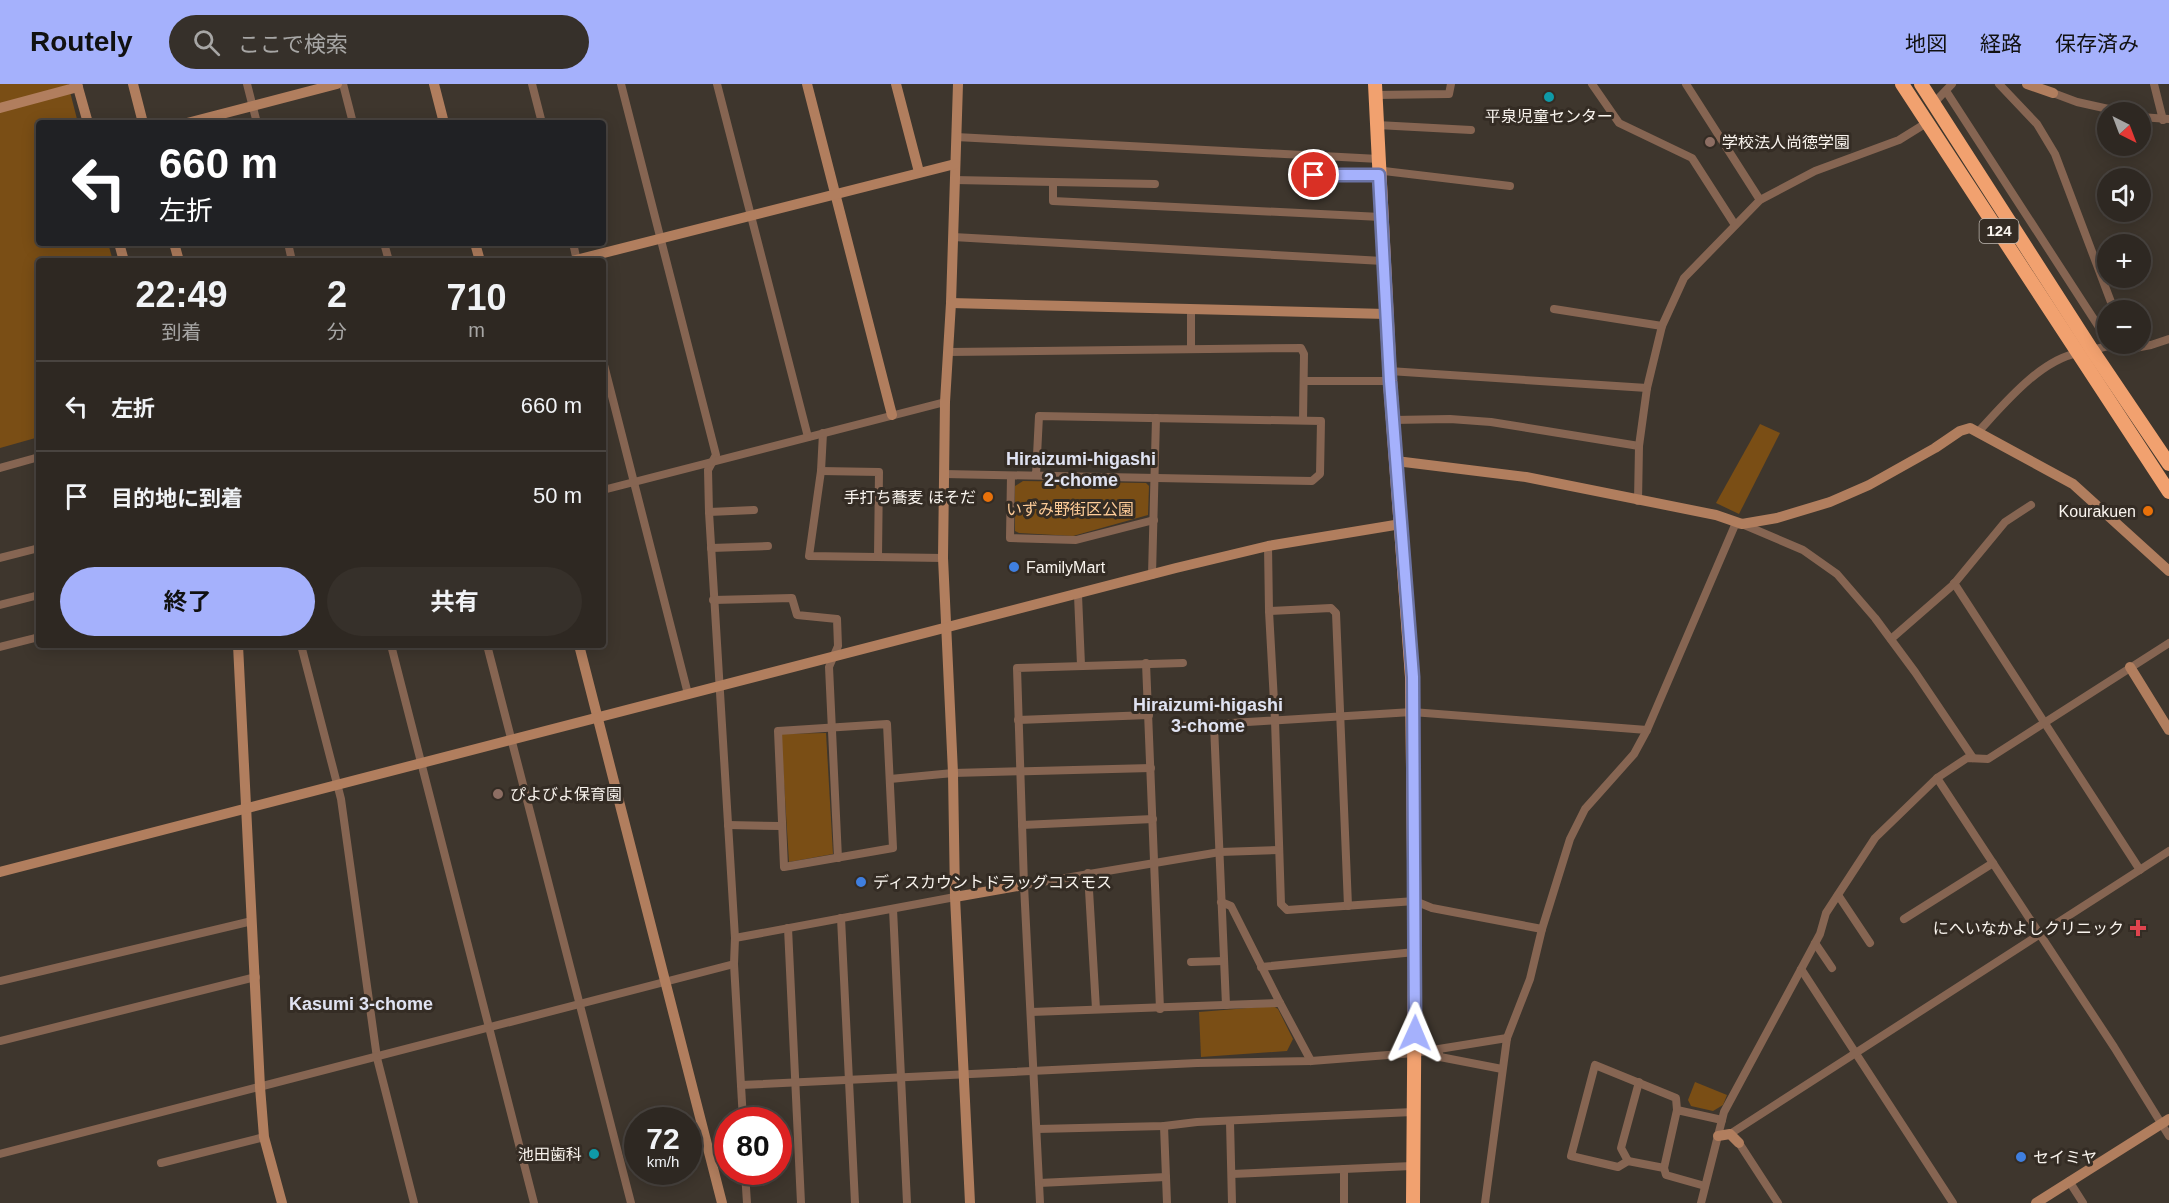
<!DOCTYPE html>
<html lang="ja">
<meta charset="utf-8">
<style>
body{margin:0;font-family:Helvetica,"Noto Sans JP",sans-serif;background:#36302a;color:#f1f3f6;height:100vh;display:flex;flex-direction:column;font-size:22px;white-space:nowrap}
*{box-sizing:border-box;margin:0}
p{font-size:20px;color:#a7a6a5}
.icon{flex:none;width:33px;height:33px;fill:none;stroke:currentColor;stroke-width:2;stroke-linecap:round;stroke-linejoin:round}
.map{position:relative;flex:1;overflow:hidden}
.sheet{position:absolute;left:36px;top:174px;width:570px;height:390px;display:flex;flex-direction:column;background:#2e2822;border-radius:6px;box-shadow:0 3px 15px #0003,0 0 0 2px #494440}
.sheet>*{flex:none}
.guide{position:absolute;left:36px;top:36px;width:570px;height:126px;border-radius:6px;box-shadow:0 3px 15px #0003,0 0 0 2px #494440;background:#202124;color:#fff;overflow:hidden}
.needle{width:39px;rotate:138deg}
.fabs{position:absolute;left:2097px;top:18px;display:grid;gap:12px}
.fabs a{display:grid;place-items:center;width:54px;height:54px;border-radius:50%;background:#2e2822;box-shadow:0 3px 15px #0003,0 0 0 2px #494440;font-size:30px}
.speed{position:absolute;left:624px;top:1023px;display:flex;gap:12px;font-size:30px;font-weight:700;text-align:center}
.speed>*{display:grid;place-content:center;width:78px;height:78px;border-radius:50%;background:#2e2822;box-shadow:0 3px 15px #0003,0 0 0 2px #494440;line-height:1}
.speed small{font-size:15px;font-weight:400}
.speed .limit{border:9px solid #d22;background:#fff;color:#111}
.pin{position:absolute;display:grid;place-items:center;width:51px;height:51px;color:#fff;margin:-26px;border:3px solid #fff;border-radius:50%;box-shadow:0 2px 6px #0007}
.me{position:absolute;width:66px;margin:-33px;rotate:1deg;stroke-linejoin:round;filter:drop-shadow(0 0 4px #0008)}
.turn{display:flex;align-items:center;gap:21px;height:126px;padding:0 24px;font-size:27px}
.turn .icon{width:78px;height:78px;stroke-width:2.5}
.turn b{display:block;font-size:42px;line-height:51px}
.eta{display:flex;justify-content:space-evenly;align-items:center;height:102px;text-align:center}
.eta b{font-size:36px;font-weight:700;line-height:42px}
.primary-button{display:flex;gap:12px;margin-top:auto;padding:12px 24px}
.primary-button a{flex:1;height:69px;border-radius:36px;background:#a5b1fc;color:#111;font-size:24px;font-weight:700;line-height:69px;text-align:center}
.primary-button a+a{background:#36302a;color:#f1f3f6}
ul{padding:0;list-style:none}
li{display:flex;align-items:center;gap:18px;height:90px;padding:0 24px;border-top:2px solid #494440}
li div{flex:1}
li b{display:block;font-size:22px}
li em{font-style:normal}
header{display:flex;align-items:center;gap:36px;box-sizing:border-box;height:84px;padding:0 30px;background:#a5b1fc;color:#111}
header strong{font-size:28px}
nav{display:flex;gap:33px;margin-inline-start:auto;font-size:21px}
.search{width:420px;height:54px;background:#36302a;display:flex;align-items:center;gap:15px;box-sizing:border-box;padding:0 21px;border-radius:33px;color:#a7a6a5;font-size:22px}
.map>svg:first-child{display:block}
</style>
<header>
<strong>Routely</strong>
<div class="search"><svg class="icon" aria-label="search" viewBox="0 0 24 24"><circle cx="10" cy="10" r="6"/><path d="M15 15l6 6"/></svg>ここで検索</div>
<nav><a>地図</a><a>経路</a><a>保存済み</a></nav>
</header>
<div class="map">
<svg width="2169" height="1119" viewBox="0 0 2169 1119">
<rect width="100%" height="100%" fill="#3e362d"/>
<g fill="#7a4e15">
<path d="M0,0H68L78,39H39V159H108L113,177H39V353L0,364Z"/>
<path d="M1760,340L1780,349L1739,430L1716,419Z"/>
<path d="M1023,397L1146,399L1149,402L1148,431L1073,452L1019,449L1015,447V402Z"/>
<path d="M826,649L833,770L789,778L781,650Z"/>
<path d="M1273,922L1278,925L1293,955L1287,967L1201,973L1199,928Z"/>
<path d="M1695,998L1727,1011L1723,1021L1713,1027L1691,1022L1688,1016Z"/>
</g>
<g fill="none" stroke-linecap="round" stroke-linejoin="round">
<g stroke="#866552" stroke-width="8">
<path d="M247,0L257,39"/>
<path d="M343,0L353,39"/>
<path d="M532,0L542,39"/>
<path d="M621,0L716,371L708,386L709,428L735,854L734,880L743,1036"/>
<path d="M717,0L808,353"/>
<path d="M1592,0L1619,39L1692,74L1735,141"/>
<path d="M1686,0L1760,116"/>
<path d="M1999,0L2037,40L2055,70L2114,226"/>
<path d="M2154,0L2163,36"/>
<path d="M1946,7L2108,257"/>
<path d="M2053,9L2077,18L2122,28"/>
<path d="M1376,11L1449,10L1451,0"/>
<path d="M1933,20L1952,0"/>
<path d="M2140,33L2169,35"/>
<path d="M1377,41L1471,46"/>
<path d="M956,53L1379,75"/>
<path d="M1292,92L1379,91L1384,87L1510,102"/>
<path d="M954,96L1155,100"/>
<path d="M1053,98V117L1381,133"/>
<path d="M953,153L1383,177"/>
<path d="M288,159L292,177"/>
<path d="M384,159L389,177"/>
<path d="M573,159L577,177"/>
<path d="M1191,225V264"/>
<path d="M1554,225L1662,242"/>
<path d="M2129,260L2135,264L2151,261L2169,255"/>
<path d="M2092,266L2116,260"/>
<path d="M948,268L1301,264L1304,270L1303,336"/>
<path d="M603,277L688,610"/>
<path d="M1389,287L1647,304"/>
<path d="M1304,297H1390"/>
<path d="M1393,336L1450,335L1491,338L1639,362"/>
<path d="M1978,348C2004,320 2040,276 2078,269"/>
<path d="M823,349L821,387L809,472L943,474"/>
<path d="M0,384L39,373"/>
<path d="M821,387L879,388L878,473"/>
<path d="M944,390L1312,397L1320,390L1321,337L1039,332L1036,391"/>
<path d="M1011,392L1010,454L1076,456L1154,436"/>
<path d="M603,406L945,318"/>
<path d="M1638,417L1639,362L1647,304L1662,242L1684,194L1760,116L1815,87L1899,56L1928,38"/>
<path d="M709,428L754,426"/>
<path d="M1268,462L1269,527L1275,636L1281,820L1287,826L1415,817L1432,824L1542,845"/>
<path d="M711,464L768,462"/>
<path d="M0,474L39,464"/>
<path d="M1152,491L1156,334"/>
<path d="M1954,499L2140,786"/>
<path d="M1078,511L1081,581"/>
<path d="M713,516L792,514L797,531L837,535L838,562L829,583L838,774"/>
<path d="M0,521L39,511"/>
<path d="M1269,527L1331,524L1336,529L1348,822"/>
<path d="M1891,555L1953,501L2005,438L2031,421"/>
<path d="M301,561L341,715L377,974L414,1119"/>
<path d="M391,561L534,1119"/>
<path d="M487,561L631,1119"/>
<path d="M0,563L39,553"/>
<path d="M1146,579L1160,925"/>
<path d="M1018,636L1149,631"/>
<path d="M887,640L893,764L784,783L778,647Z"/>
<path d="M1214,641L1226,921"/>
<path d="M1182,642L1412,628L1647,646"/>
<path d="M1937,694L2114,963L2169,1052"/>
<path d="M890,695L953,689L1151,684"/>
<path d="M728,741L781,742"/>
<path d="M1022,741L1153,735"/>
<path d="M1088,789L1096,925"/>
<path d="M1024,801L1220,768L1279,766"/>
<path d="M1838,811L1870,859"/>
<path d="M1221,818L1231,822L1280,919L1311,977"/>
<path d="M893,825L907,1119"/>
<path d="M841,834L855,1119"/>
<path d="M1904,835L1993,779"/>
<path d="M788,844L801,1119"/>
<path d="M735,854L955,813"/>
<path d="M1815,859L1832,884"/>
<path d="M1191,878L1224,877"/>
<path d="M1261,883L1415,868"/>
<path d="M1801,885L1953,1119"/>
<path d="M0,897L252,837"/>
<path d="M1031,928L1280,919"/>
<path d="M0,957L256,893"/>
<path d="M1438,966L1440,973L1502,985"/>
<path d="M741,1001L1197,979L1311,977L1414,969L1507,954"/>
<path d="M1677,1026L1676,1014L1595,981L1571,1072L1618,1083L1628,1077L1664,1084L1677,1026L1722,1036"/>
<path d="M1230,1038L1232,1119"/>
<path d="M1164,1042L1167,1119"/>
<path d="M1037,1045L1164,1042L1197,1038L1413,1028"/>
<path d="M1730,1050L2169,767"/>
<path d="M1739,1059L1778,1119"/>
<path d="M0,1070L734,880"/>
<path d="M1628,1077L1621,1064L1639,998"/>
<path d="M161,1079L264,1053"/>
<path d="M1664,1084L1666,1091L1705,1102"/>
<path d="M1344,1085V1119"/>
<path d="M745,1088L747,1119"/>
<path d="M1232,1090L1412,1082"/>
<path d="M2069,1097L2083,1119"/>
<path d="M1039,1099L1166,1093"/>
<path d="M1040,1119L1024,801L1017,584L1183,579"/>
<path d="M1485,1119L1507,954L1530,895L1542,845L1570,755L1585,725L1634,670L1647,646L1735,441L1742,440L1803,466L1837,490L1875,534L1915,588L1973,674"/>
<path d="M1701,1119L1724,1028L1820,850L1826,829L1875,754L1937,694L1967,674L1988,675L2169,559"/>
</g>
<g stroke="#b17e5e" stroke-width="10">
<path d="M77,0L88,39"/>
<path d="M133,0L143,39"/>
<path d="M434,0L444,39"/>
<path d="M807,0L892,331"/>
<path d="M896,0L919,88"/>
<path d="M958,0L951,219L945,318L943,474L953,689L955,813L970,1119"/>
<path d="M2027,0L2053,9"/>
<path d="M0,24L78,3"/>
<path d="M187,39L337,0"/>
<path d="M119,159L124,177"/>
<path d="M174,159L179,177"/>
<path d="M475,159L480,177"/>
<path d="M572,177L955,80"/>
<path d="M951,219L1386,230"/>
<path d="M1396,377L1526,393L1716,431L1742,440L1777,434L1830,418L1869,401L1935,364L1960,347L1970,344L2073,400L2169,487"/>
<path d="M238,561L260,1003L264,1053L282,1119"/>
<path d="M579,561L722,1119"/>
<path d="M2130,583L2169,646"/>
<path d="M0,788L1176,484L1268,462L1401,440"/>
<path d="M955,813L1024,801"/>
<path d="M1718,1052L1730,1050L1739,1059"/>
<path d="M2036,1119L2169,1035"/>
</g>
<g stroke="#f1a16f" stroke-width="14">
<path d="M1375,0L1390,297L1412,593L1415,868L1413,1119"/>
<path d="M1902,0L2169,408"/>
<path d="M1921,0L2092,266L2169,380"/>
</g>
</g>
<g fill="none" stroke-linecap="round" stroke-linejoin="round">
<g stroke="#6b73a4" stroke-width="15">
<path id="route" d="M1314,91H1379L1390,297L1413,593L1415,949"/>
</g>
<use href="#route" stroke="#a5b1fc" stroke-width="10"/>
</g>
<g fill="#0f9aa8" stroke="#342c24" stroke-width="2">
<circle cx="1549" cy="13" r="6"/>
<circle cx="594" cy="1070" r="6"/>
</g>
<g fill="#8d6e63" stroke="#342c24" stroke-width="2">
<circle cx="1710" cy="58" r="6"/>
<circle cx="498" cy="710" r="6"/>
</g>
<g fill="#e8710a" stroke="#342c24" stroke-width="2">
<circle cx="988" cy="413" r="6"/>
<circle cx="2148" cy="427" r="6"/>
</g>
<g fill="#3f7fe0" stroke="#342c24" stroke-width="2">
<circle cx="1014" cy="483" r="6"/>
<circle cx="861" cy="798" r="6"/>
<circle cx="2021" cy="1073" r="6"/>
</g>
<path fill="#e0444e" stroke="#342c24" stroke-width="2" d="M2135 835h6v6h6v6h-6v6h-6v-6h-6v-6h6z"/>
<g text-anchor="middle" stroke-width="6" stroke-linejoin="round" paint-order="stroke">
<rect fill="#342c24" stroke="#beb8b1" stroke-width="1.5" x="1979.5" y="135" width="39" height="24" rx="4.5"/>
<g font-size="15" font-weight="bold" fill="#f9f4ee">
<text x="1999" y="152">124</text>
</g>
<g font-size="16" fill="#f9f4ee" stroke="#342c24" text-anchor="start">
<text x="1549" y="38" text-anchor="middle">平泉児童センター</text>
<text x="1722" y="64">学校法人尚徳学園</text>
<text x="976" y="419" text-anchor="end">手打ち蕎麦 ほそだ</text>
<text x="2136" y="433" text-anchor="end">Kourakuen</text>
<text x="1026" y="489">FamilyMart</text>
<text x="510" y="716">ぴよびよ保育園</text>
<text x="873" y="804">ディスカウントドラッグコスモス</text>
<text x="2124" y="850" text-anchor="end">にへいなかよしクリニック</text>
<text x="582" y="1076" text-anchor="end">池田歯科</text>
<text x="2033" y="1079">セイミヤ</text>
</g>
<g font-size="16" fill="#ffcd99" stroke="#342c24">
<text x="1070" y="431">いずみ野街区公園</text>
</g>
<g font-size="18" font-weight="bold" fill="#e0e3f2" stroke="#342c24">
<text x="1081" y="381">Hiraizumi-higashi<tspan x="1081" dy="21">2-chome</tspan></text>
<text x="1208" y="627">Hiraizumi-higashi<tspan x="1208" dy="21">3-chome</tspan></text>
<text x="361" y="926">Kasumi 3-chome</text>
</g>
</g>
</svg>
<div class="fabs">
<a><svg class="needle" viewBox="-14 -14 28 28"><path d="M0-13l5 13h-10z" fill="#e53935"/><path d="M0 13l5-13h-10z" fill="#a7a6a5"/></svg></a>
<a><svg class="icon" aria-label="sound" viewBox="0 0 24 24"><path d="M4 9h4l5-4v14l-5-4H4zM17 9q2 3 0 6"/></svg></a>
<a>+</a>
<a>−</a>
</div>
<div class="speed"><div>72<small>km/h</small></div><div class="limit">80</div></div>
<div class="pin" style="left:1314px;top:91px;background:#d93025"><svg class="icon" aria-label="arrive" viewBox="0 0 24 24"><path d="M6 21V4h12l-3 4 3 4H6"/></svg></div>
<svg class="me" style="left:1415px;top:949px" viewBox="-20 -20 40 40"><path d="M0-17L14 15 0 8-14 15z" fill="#a5b1fc" stroke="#fff" stroke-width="4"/></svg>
<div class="guide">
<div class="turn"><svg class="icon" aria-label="left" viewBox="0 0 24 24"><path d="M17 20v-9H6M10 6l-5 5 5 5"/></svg><div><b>660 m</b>左折</div></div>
</div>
<section class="sheet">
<div class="eta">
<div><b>22:49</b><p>到着</p></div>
<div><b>2</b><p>分</p></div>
<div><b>710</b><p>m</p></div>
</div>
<ul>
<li><svg class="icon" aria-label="left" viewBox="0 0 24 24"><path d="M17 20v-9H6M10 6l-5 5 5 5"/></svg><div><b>左折</b></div><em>660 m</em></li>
<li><svg class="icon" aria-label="arrive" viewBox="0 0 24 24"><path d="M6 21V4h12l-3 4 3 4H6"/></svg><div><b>目的地に到着</b></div><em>50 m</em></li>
</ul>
<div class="primary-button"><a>終了</a><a>共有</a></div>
</section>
</div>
